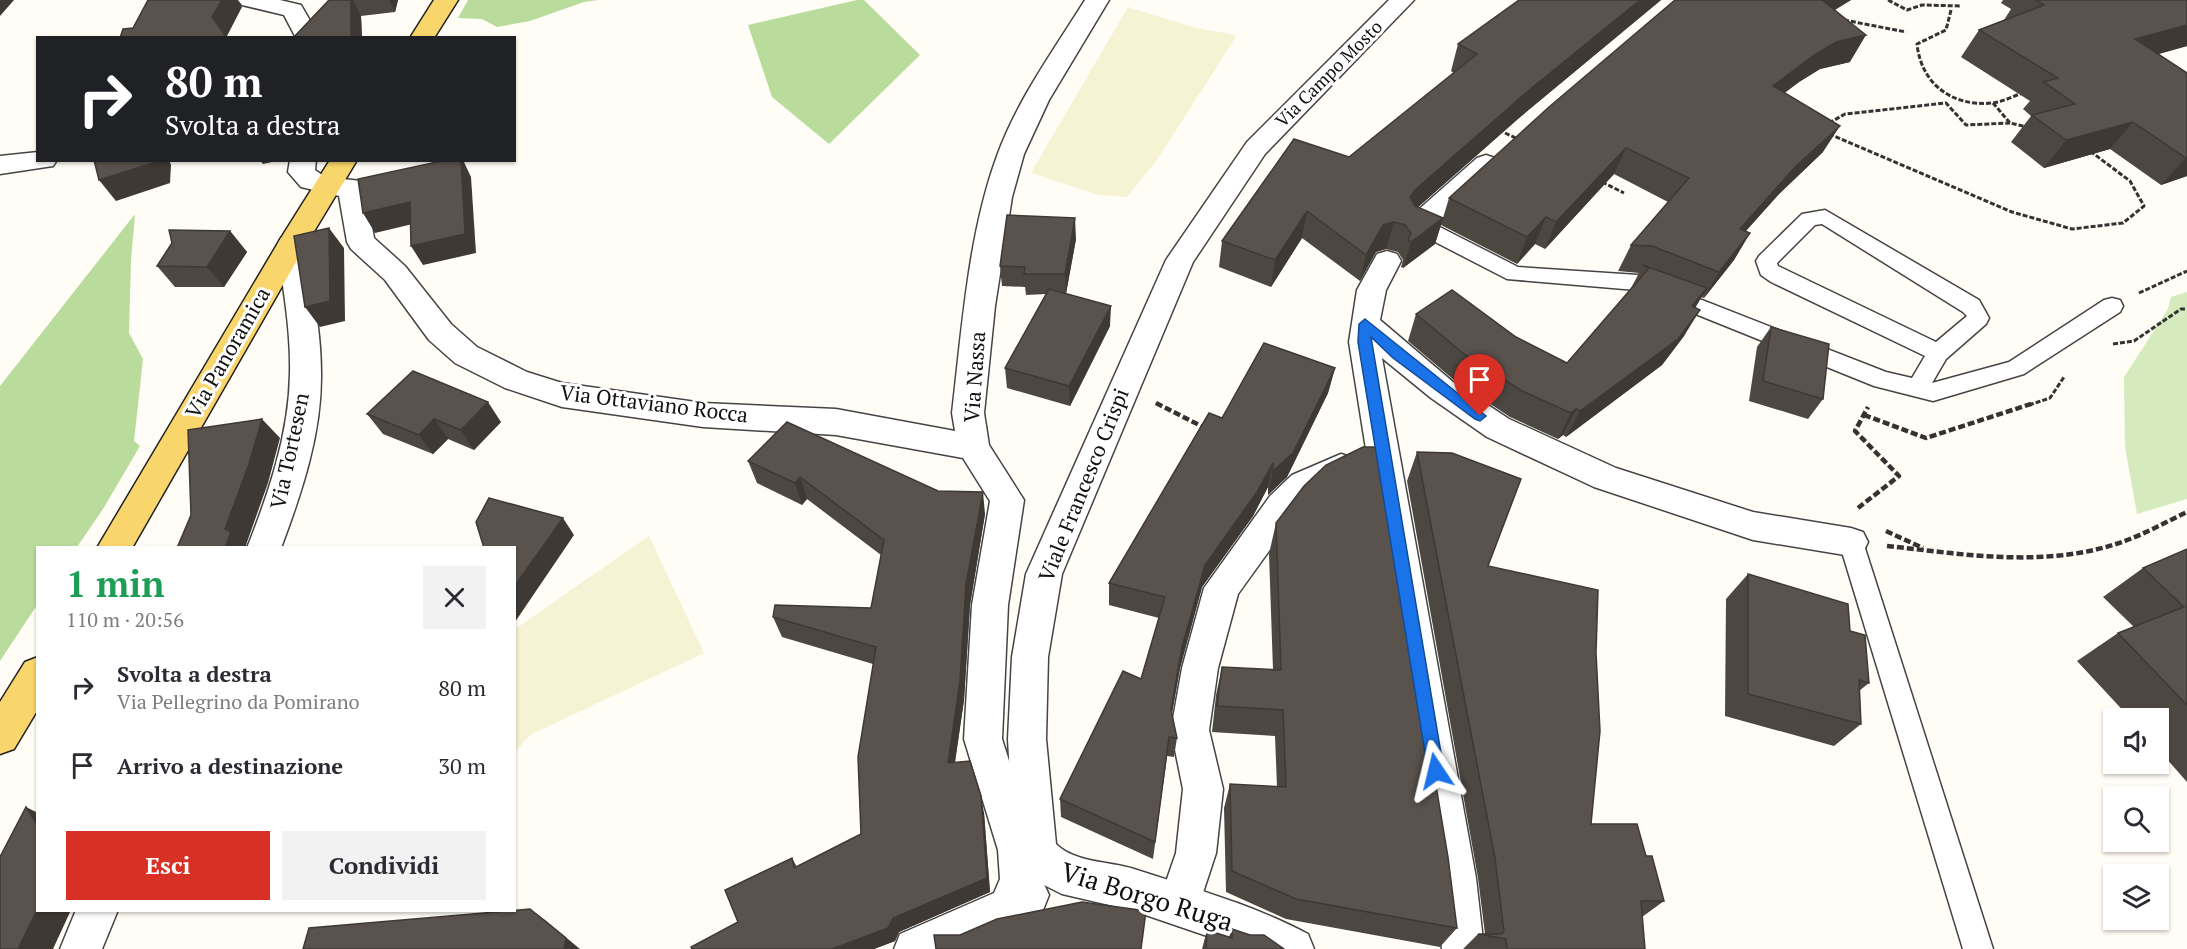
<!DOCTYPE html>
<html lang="it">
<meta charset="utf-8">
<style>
body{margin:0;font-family:"PT Serif",serif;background:#f2f2f3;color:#2b2b33;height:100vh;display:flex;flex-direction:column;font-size:22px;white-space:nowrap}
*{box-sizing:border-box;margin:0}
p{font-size:20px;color:#7c7c81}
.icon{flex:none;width:33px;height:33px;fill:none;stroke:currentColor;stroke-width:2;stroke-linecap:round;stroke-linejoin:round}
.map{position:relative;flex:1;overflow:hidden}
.drawer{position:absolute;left:36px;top:546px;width:480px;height:366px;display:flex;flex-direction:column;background:#fff;border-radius:0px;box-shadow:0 2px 4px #0004}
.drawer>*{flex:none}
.banner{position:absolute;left:36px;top:36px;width:480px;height:126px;border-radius:0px;box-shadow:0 2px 4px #0004;background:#202124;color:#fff;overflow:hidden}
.buttons{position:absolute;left:2103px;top:708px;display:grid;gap:12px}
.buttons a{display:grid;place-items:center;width:66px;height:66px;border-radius:0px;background:#fff;box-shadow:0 2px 4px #0004;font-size:30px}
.pin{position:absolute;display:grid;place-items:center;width:51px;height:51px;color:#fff;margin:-62px -26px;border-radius:50% 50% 50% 0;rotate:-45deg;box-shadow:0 0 6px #0007}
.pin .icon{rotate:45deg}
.me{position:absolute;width:66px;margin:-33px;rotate:350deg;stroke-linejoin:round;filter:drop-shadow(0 0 4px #0008)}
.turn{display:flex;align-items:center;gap:21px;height:126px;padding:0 30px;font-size:27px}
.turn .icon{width:78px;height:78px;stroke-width:2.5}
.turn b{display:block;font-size:42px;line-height:51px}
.round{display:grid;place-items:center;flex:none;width:63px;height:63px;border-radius:0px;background:#f2f2f3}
.head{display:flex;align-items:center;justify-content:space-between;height:102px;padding:0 30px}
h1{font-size:36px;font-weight:600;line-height:45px;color:#1e9e55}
.action{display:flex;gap:12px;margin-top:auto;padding:12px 30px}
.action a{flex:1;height:69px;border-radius:0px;background:#d93025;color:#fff;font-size:24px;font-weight:600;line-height:69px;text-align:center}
.action a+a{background:#f2f2f3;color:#2b2b33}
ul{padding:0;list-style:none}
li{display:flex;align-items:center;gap:18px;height:78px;padding:0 30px}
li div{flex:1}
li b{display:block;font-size:22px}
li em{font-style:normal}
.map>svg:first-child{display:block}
</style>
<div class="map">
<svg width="2187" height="949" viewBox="0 0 2187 949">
<rect width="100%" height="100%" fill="#fffdf5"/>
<g fill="#f6f3d4">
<path d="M1128,7L1196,28L1237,35L1157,160L1127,197L1099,195L1031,173Z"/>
<path d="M649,536L704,653L530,735L515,752V629Z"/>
</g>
<path fill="#d5ebbd" d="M2187,292V499L2137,514L2125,447L2124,377L2168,309L2171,297Z"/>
<g fill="#b9dc9c">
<path d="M468,0H598L584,2L530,21L497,27L482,19L458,18Z"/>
<path d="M857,0H864L920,55L829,144L772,97L748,25Z"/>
<path d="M135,214L131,260L129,333L143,359L134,441L140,446L103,509L77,547L38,548L37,605L0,661V386Z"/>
</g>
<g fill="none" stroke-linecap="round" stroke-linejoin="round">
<g stroke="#444" stroke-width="3">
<g id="service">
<path d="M1825,210L1979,300L1989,318L1986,324L1946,359L1932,383L2009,362L2104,300L2112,298L2120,300L2123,306L2120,312L2024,374L1933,401L1874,386L1636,290L1507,279L1412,230L1409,225L1412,220H1426L1518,267L1638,275L1886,372L1912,378L1925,356L1771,282L1761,275L1756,261L1759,256L1802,214ZM1822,224L1963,312L1967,316L1936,342L1778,266L1777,263L1815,225Z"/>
<path d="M1851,531L1860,535L1863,542L1993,949H1963L1839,542L1842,535Z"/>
</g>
</g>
<g stroke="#444" stroke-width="3">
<g id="minor">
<path d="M238,0H280L301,5L320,38H296L284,15L242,5Z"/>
<path d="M1085,0H1109L1049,100L1024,154L1012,197L995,306L984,413L989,445L1024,500L1008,605L1002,739L1038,850L1042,880L1049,895L1043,910L1024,923L964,949H894L900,934L994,893L1000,879L998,850L964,739L972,605L990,501L963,458L836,435L703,427L562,407L505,388L455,363L429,340L385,280L351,249L347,242L339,196L301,187L288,172L290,160H316L315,170L325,177L361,181L365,187L374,238L405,266L451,324L477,347L527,372L562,383L703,403L836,409L955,431L952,413C962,329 968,235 997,156C1017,100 1054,50 1085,0Z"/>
<path d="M38,152V160H57L53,166L0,174V156Z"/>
<path d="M1486,155L1495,158L1499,164L1495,170L1429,232L1419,235L1409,232L1405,225L1409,218L1477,158Z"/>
<path d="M291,235L301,238L305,245C312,288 321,330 321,373C322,433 302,492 281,548H247C269,492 289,434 290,374C291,330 283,288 277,245L281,238Z"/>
<path d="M1387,251L1397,254L1401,261L1386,290L1380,320L1453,382L1509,419L1616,468L1753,512L1851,528L1863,532L1868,542L1863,552L1851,556L1753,540L1594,487L1487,437L1431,398L1382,358L1476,878L1484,949H1442L1434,878L1349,342L1357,290L1377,254Z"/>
<path d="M1341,454L1353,458L1357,467L1353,476L1316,495L1294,516L1238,594L1218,668L1209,730L1223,789L1216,853L1194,920L1179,926L1164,920L1158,905L1176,853L1183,789L1171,730L1182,668L1204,588L1270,496L1292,475Z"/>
<path d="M76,910H118L102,949H60Z"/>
</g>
</g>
<g stroke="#444" stroke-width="3">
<path id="tertiary" d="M1389,0H1414L1265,154L1193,262L1062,574L1048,657L1046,739L1056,844C1075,863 1109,861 1134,869C1192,888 1254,905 1308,934L1314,949H1245L1131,910L1062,894L1036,881L1024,869L1013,831L1008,739L1012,657L1026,574L1166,260L1247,142Z"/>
</g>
<g stroke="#222" stroke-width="3">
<g id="primary">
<path d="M434,0H458L434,38H410Z"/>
<path d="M330,160H357L304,248L132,548H97L281,238Z"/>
<path d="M38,657V709L14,749L0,754V702L25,662Z"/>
</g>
</g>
<g stroke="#333" stroke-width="3" stroke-dasharray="5 2" stroke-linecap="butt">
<path d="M1888,0L1907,10L1922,5L1960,6"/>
<path d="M1951,10L1946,30L1917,44C1921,83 1951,107 1992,103C2003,102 2013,96 2023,93"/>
<path d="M1844,20L1906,32"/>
<path d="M1993,103L2010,123L2027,127"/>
<path d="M1829,123L1845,114L1946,103L1966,125L2010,123"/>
<path d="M1505,133L1518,139"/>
<path d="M1829,134L2012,212L2072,229L2123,223L2144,206L2130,181L2090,151"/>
<path d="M1602,182L1624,193"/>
<path d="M2139,293L2187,271"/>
<path d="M2113,344L2134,341L2181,309H2187"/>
<path d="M1156,403L1159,405"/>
<path d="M2029,405L2050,398L2064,377"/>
</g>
<g stroke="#333" stroke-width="4.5" stroke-dasharray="7 3" stroke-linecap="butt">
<path d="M1156,403L1205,428"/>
<path d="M1864,415L1926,438L2034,403"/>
<path d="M1858,508L1899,476L1855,431L1868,407"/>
<path d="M1886,531L1923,548"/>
<path d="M1887,546C1963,554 2041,568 2116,544C2141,536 2164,523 2187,512"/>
</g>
<use href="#service" fill="#fff" fill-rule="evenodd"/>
<use href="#minor" fill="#fff" fill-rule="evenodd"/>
<use href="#tertiary" fill="#fff" fill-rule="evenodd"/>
<use href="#primary" fill="#f9d66b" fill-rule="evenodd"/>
</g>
<g fill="#4d4742">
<path d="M329,0H398L395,12L361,16L362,38H293Z"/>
<path d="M1519,0H1661L1519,118L1417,208L1443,218L1449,198L1675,0H1851L1835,10L1850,62L1820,69L1799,82L1784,93L1823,152L1779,194L1746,231L1750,233L1734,260L1704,298L1701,297L1695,307L1684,336L1662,365L1566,437L1563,435L1558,439L1510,417L1454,380L1408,341L1416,314L1516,337L1567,363L1630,290L1639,273L1618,271L1631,245L1668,202L1614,174L1545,249L1535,244L1517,264L1441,225L1435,244L1403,268L1401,267L1403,260L1398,252L1386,249L1376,252L1360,281L1302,238L1271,287L1219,267L1222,241L1349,157L1454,73L1451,71L1458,44Z"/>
<path d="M2003,0H2187V46L2158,54L2187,73V176L2161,185L2110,149L2044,168L2011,142L2031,116L2023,109L2030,101L1961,57L1979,30L2004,20L2011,9L2001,3Z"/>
<path d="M230,231L247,252L224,287H175L157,266Z"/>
<path d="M1076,239L1066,293L1110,326L1070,406L1007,388L1005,368L1046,294L1026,295L1025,287L1002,286L1000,266Z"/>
<path d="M1771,327L1823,399L1808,419L1749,401L1757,347Z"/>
<path d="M1335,368L1328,393L1287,477L1268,495V487L1253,516L1202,587L1180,668L1172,713L1177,738L1174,757L1167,756L1153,859L1061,817L1060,799L1141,679L1159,618L1109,605V583Z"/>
<path d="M367,414L501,422L474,450L448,439L433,454L383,434Z"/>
<path d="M1417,452L1488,566L1591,824L1646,856L1664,901L1642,917L1645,949H1463L1478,934H1485L1478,878L1407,481Z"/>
<path d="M748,461L985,514L970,605L964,700L955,763L984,813L990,892L899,932L895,941L874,949H692L738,922L792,858L797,867L861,834L873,664L782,637L773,617L871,608L881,555L807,499L802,505L757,483Z"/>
<path d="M1276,523L1457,928L1440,947L1286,919L1226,892L1224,808L1230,784L1277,787L1275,736L1212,732L1216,695L1222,667L1273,670L1269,554Z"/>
<path d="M2187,549V782L2158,749V718H2130L2077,661L2118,633L2134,627L2103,597L2143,568Z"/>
<path d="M1748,574L1850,631L1869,683L1859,691L1861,724L1834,746L1725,716L1726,599Z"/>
<path d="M1232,929L1284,949H1202L1207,930L1229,937Z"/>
</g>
<g fill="#3f3936">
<path d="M0,0H14L0,16Z"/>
<path d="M222,0H237L242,7L226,38L212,17Z"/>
<path d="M351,0H353L361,16L362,38H351Z"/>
<path d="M389,0H398L395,12Z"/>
<path d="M1640,0H1661L1519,118L1408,216L1410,197L1415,190L1528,91Z"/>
<path d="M1822,0H1851L1807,26Z"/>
<path d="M2187,25V46L2113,67L2135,39Z"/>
<path d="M1866,35L1850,62L1820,69L1799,82L1758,113L1773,86L1814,55L1836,42Z"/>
<path d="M2133,122L2110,149L2044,168L2066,140Z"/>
<path d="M1840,126L1823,152L1779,194L1724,255L1740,229L1795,167Z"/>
<path d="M1626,148L1614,174L1545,249L1556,222Z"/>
<path d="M2187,157V176L2161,185L2186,158Z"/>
<path d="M153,160H169L171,165L170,183L116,201L99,180Z"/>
<path d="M260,160H281L263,164Z"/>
<path d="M461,160H463L471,177L476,253L423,265L411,246Z"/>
<path d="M410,202L421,222L375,233L363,213Z"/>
<path d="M1307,211L1302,238L1271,287L1275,260Z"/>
<path d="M1546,217L1535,244L1517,264L1527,237Z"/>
<path d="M1075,218L1076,239L1066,294L1065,274Z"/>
<path d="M1443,218L1435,244L1403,268L1411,242Z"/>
<path d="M1394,222L1386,249L1376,252L1360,281L1366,255L1383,225Z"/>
<path d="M329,228L344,248L345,321L320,327L305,307Z"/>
<path d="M230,231L247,252L224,287L207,267Z"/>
<path d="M1750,233L1734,260L1704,298L1719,272Z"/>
<path d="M1707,288L1691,315L1692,306Z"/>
<path d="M1111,306L1110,326L1070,406L1069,386Z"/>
<path d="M1700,310L1684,336L1662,365L1566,437L1580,411Z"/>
<path d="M1335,368L1328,393L1287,477L1268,495L1273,471Z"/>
<path d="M488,402L501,422L474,450L461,430Z"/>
<path d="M1576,409L1563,435L1558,439L1571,413Z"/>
<path d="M262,419L280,438L268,483L246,545L248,548H225V529Z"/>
<path d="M434,419L448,439L433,454L419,435Z"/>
<path d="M1273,463L1268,487L1253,516L1202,587L1180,668L1169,730L1171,710L1182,647L1205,565Z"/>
<path d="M800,477L807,499L802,505L795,483Z"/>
<path d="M983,492L985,514L970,605L964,700L952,781L948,763L966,584Z"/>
<path d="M563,518L574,535L515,622L514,587Z"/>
<path d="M981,796L984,813L990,892L899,932L895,941L874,949H832L893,918Z"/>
<path d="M26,807L38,813V826Z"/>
<path d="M38,908V910H71L53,949H18Z"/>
<path d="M530,909L545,920L580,949H564Z"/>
</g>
<g fill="#5a524d" stroke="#3f3936" stroke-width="1.5">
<path d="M148,0H222L212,17L227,38H120L123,29L133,28Z"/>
<path d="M329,0H351V38H293Z"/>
<path d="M1519,0H1640L1528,91L1415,190L1410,197L1415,206L1443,218L1411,242L1408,240L1411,233L1405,225L1394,222L1383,225L1366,255L1307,211L1275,260L1222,241L1294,139L1349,157L1477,54L1458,44Z"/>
<path d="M1675,0H1822L1866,35L1836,42L1814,55L1773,86L1840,126L1795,167L1740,229L1750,233L1719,272L1652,246L1631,245L1689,178L1626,148L1556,222L1546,217L1527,237L1449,198L1549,107Z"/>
<path d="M2036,0H2187V25L2135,39L2187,73V157L2186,158L2133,122L2066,140L2032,115L2075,104L2044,82L2058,78L1979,30L2044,5Z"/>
<path d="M94,160H153V163L99,180Z"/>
<path d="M446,160H461L465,234L411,246L410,202L363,213L358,179Z"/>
<path d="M1007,215L1075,218L1065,274H1024L1025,267L1000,266Z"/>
<path d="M329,228L330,301L305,307L294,236Z"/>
<path d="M169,230L230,231L207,267L157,266L172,243Z"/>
<path d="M1643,265L1707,288L1692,306L1700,310L1678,339L1580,411L1576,409L1571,413L1522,391L1464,354L1416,314L1452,290L1516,337L1567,363L1649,268Z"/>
<path d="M1049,289L1111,306L1069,386L1005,368Z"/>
<path d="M1771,327L1829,344L1823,399L1763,381Z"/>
<path d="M1264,343L1335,368L1293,453L1273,471V463L1257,492L1205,565L1182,647L1171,710L1177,738L1169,737L1155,842L1060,799L1123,671L1141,679L1165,597L1109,583L1209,413L1222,418Z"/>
<path d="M413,371L488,402L461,430L434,419L419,435L367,414Z"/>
<path d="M262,419L249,464L225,529L231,532L225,548H177L191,515L188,430Z"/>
<path d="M787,422L938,491L983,492L966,584L960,681L948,763L970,761L981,796L987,878L893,918L888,928L832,949H692L691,947L738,922L725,890L792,858L794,868L861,834L858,757L876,647L773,617L775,605L871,608L884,540L800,477L795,483L748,461Z"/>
<path d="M1363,447H1379L1448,857L1457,928L1296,899L1232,871L1230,784L1286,787L1283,710L1217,706L1222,667L1281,670L1276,523L1304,486L1326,465Z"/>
<path d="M1417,452L1452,453L1521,479L1488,566L1598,590L1596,653L1600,731L1591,824H1637L1646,856H1652L1664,901H1641L1645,949H1507L1506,939L1478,934H1501L1504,932L1495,858Z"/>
<path d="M489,498L563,518L514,587V548H484L476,522Z"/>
<path d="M2187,549V705L2118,633L2184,607L2143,568Z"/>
<path d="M1748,574L1848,604L1850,631L1865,635L1869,683L1859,680L1861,724L1748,694Z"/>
<path d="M26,807L38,826V908L18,949H0V857Z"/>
<path d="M1082,902L1146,911L1141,949H936L934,935H960L997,919Z"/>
<path d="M530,909L566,938L564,949H303L309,928Z"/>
<path d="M1232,929L1250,935H1264L1284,949H1206L1207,930L1232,938Z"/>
</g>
<path fill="#1a73e8" stroke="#114b97" stroke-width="1.5" d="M1365,319L1486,416L1480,421L1475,419L1393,358L1371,337L1444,771L1442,777L1436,779L1431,777L1428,771L1358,342L1359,324Z"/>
<g text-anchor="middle" stroke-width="6" stroke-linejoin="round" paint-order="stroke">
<g font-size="18" fill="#111" stroke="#fff">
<text transform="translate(1329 74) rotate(-45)" y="6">Via Campo Mosto</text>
</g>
<g font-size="21" fill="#111" stroke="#fff">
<text transform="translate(228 353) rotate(-60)" y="7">Via Panoramica</text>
<text transform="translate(975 377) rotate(-86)" y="7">Via Nassa</text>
<text transform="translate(654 404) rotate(7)" y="7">Via Ottaviano Rocca</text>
<text transform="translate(290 451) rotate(-78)" y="7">Via Tortesen</text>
<text transform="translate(1084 485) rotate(-68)" y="7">Viale Francesco Crispi</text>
</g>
<g font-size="26" fill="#111" stroke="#fff">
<text transform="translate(1147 897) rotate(17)" y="9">Via Borgo Ruga</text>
</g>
</g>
</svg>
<div class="buttons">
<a><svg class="icon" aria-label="sound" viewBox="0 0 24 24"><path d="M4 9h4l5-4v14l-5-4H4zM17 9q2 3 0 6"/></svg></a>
<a><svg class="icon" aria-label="search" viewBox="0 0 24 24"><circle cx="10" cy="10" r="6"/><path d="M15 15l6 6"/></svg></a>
<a><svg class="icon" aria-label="layers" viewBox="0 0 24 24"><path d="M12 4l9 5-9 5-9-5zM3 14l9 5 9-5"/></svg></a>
</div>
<div class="pin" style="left:1480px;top:416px;background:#d93025"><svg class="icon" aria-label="arrive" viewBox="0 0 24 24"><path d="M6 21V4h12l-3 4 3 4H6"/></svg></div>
<svg class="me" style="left:1436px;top:771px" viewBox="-20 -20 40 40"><path d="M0-17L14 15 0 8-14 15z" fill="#1a73e8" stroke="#fff" stroke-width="4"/></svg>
<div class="banner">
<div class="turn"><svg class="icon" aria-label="right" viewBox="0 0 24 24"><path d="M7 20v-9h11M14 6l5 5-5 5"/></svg><div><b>80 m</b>Svolta a destra</div></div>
</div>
<section class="drawer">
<div class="head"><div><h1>1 min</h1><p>110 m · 20:56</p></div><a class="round"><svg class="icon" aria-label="close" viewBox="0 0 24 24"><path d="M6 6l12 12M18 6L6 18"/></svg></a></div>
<ul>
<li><svg class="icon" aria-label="right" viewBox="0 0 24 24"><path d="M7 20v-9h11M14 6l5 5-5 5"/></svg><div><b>Svolta a destra</b><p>Via Pellegrino da Pomirano</p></div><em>80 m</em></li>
<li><svg class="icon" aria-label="arrive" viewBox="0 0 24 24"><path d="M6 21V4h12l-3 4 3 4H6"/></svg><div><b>Arrivo a destinazione</b></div><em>30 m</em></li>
</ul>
<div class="action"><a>Esci</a><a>Condividi</a></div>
</section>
</div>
